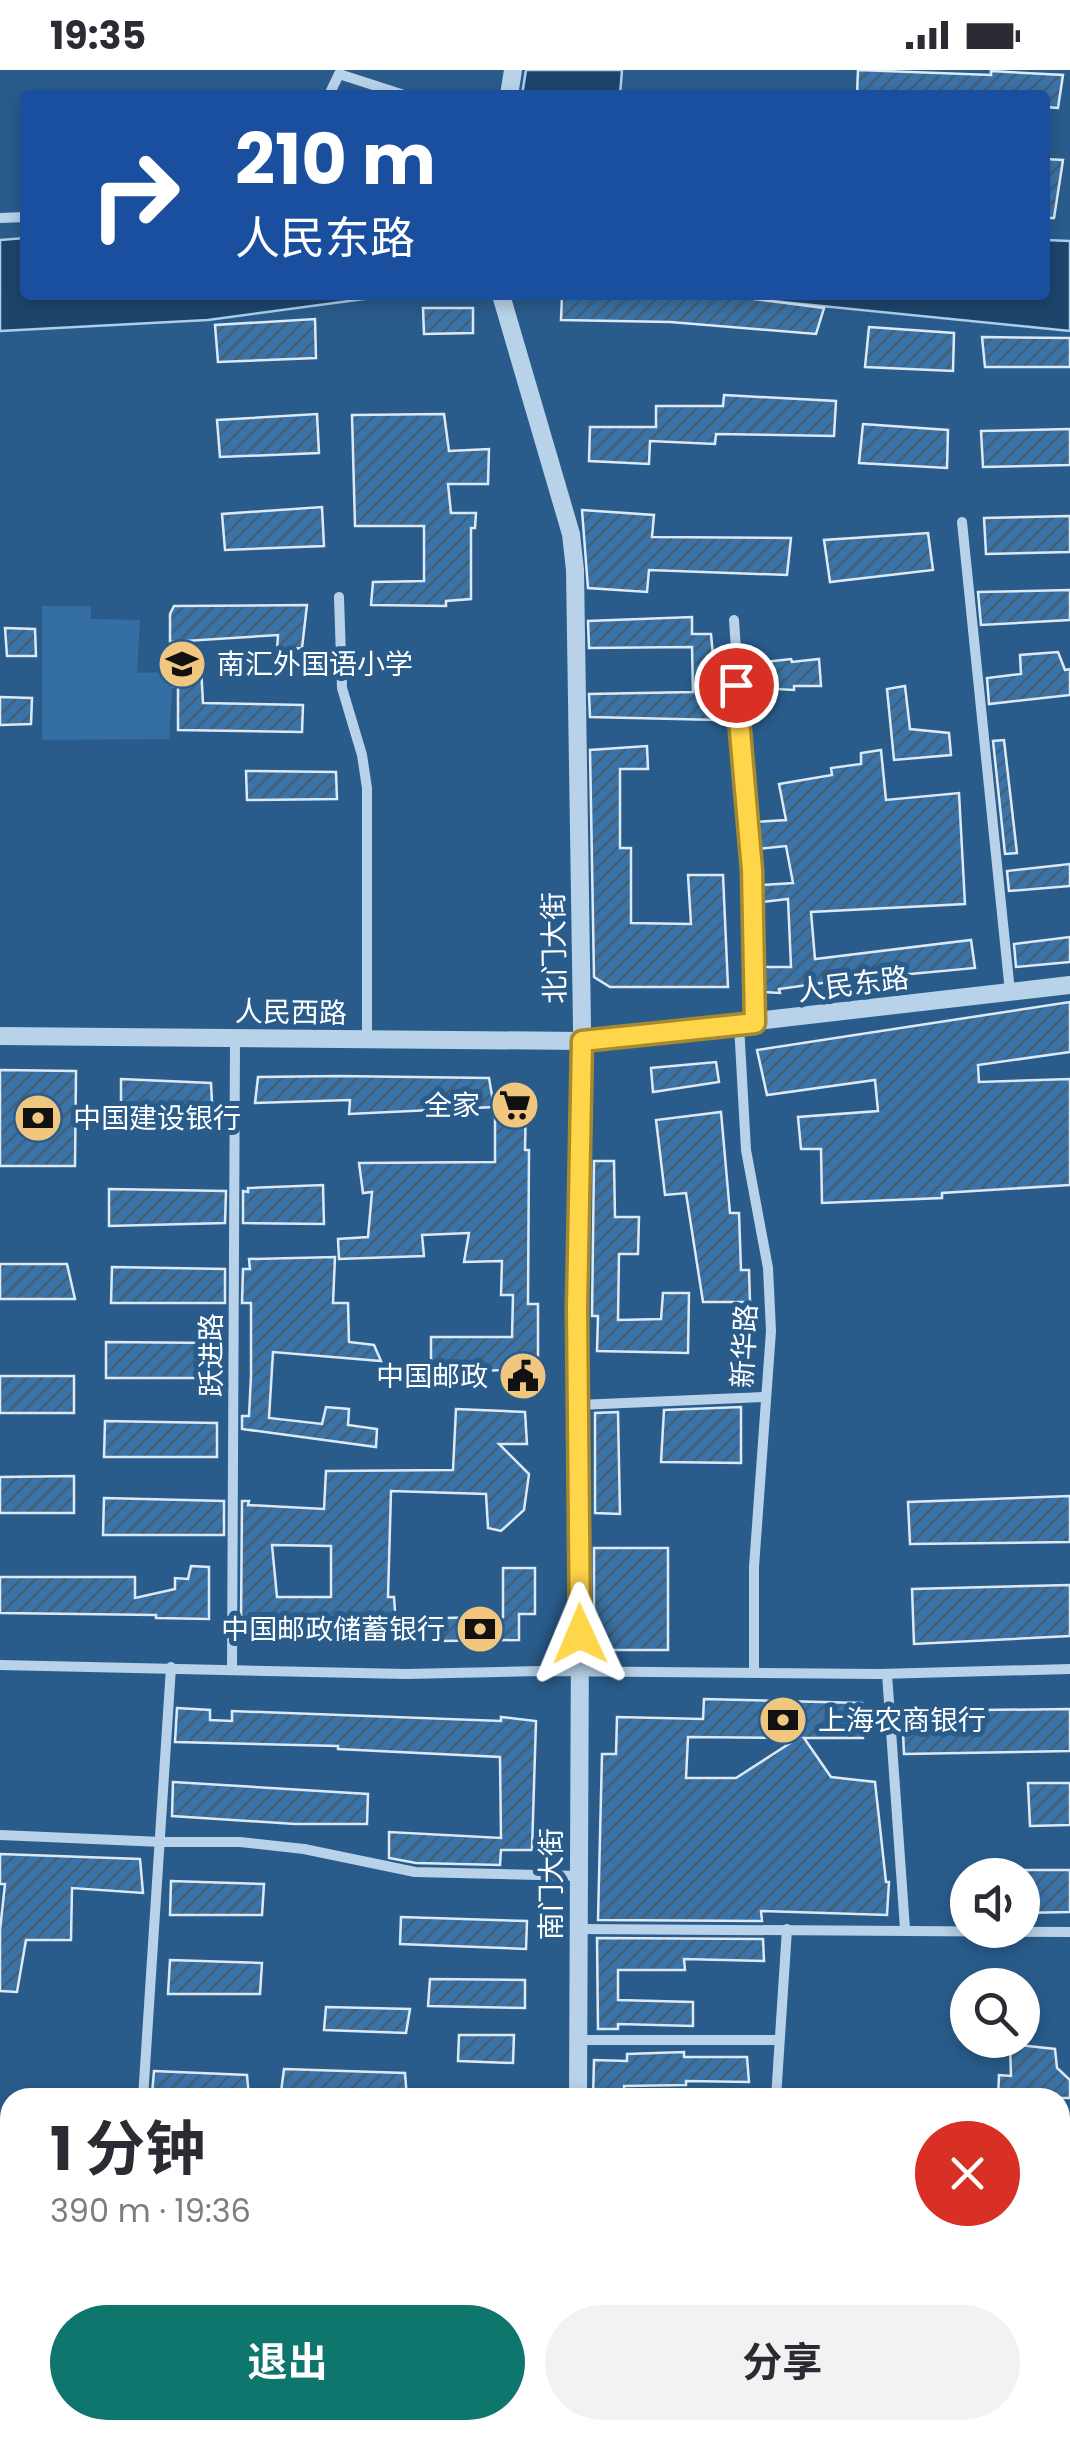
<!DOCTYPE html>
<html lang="zh">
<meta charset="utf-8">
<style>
body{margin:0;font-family:Poppins,"Noto Sans SC",sans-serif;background:#f2f2f3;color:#2b2b33;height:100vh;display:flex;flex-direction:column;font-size:38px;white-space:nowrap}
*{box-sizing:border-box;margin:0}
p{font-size:32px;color:#7c7c81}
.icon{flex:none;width:55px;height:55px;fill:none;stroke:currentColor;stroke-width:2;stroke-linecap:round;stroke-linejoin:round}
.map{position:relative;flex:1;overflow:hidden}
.panel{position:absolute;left:0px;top:2018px;width:1070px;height:352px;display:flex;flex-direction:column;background:#fff;border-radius:30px 30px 0 0;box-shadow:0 5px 15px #0003}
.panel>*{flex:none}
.top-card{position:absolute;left:20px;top:20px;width:1030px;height:210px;border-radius:10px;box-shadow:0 5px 15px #0003;background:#1a4fa0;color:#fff;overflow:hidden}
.tools{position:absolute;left:950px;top:1788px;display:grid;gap:20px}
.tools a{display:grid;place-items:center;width:90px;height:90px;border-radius:50%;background:#fff;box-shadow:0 5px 15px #0003;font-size:50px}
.pin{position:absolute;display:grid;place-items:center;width:85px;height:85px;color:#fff;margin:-42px;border:5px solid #fff;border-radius:50%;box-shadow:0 2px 10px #0007}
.me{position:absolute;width:110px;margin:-55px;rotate:359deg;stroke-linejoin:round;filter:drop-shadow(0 0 8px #0008)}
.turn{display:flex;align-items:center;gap:35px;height:210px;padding:0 50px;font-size:45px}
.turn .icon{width:130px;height:130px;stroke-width:2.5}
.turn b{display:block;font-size:70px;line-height:85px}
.round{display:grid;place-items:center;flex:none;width:105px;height:105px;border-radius:52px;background:#f2f2f3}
.summary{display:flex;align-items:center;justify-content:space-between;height:170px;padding:0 50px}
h1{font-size:60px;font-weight:700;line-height:75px}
.action{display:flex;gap:20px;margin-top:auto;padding:20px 50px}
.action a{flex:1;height:115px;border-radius:60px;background:#0f766e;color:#fff;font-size:40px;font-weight:700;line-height:115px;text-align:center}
.action a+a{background:#f2f2f3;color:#2b2b33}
.status{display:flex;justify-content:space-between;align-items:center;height:70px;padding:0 50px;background:#fff;direction:ltr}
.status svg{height:28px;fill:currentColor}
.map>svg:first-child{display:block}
</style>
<div class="status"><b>19:35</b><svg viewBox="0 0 49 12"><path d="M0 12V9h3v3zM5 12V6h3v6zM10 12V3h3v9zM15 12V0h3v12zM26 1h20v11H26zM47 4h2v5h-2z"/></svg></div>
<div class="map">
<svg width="1070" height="2368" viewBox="0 0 1070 2368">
<defs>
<pattern id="park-crowns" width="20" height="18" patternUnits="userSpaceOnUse" patternTransform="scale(2.5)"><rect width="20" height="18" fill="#346ea2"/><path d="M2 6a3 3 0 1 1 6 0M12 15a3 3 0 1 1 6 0" fill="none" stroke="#5284b0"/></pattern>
<pattern id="building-hatch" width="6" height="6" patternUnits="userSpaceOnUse" patternTransform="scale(2.5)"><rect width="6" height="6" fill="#3a73a7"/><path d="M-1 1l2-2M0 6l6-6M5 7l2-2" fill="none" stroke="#445e75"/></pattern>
</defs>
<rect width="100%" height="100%" fill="#295c8b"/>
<path fill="url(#park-crowns)" d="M0,2327L10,2328V2360H357V2368H0Z"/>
<path fill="#346ea2" d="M42,536H91V549L140,550L137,603L173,602L169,669L42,670Z"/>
<g fill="#1d456c" stroke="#acceea" stroke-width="2.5">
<path d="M526,0H622L620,25H522Z"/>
<path d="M25,168V225H394L208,250L0,261V170Z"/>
<path d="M1045,170L1070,171V261L712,225H1045Z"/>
</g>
<g fill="url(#building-hatch)" stroke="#dceaf7" stroke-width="2.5" fill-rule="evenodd">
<path d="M858,0L991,5V1L1063,5L1058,38L1045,37V25H857Z"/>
<path d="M1045,89L1063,90L1054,148H1045Z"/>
<path d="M562,225H722L824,238L816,264L670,252L561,250Z"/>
<path d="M423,238H473V263L424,264Z"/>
<path d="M315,249L316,288L218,292L215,255Z"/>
<path d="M869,257L954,263L953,301L865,297Z"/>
<path d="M982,267L1070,268V297H985Z"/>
<path d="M724,325L836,331L834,366L716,364L715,374L650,371L649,394L589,391L590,357H656V336H723Z"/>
<path d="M317,344L319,383L220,387L217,350Z"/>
<path d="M444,344L449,381L489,379L488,414H448L451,443H476L475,458H471V529L446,531V536L371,535L373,512L424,511V456H355L352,345Z"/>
<path d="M863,354L948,360L947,398L859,393Z"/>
<path d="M1070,359V395L983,397L981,361Z"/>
<path d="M322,437L324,476L225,480L222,444Z"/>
<path d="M582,440L654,445L652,467L791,468L787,505L649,500L647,522L588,518Z"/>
<path d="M1070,446V482L986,484L984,448Z"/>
<path d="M928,463L933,500L830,512L824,470Z"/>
<path d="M1070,520V550L981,555L978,522Z"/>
<path d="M307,535L302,578L277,580L278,565L170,572V544L174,536Z"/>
<path d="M692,547V564H711L719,650L590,647L589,624L693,622L692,577L589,578L588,551Z"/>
<path d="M5,558L35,559L36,586H7Z"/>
<path d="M1058,582L1065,600L1070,599V625L989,634L987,608L1021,604L1020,585Z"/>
<path d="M791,589L792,592L819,589L821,616H794V620L758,618L756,593Z"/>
<path d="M173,596L201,597L203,633L303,635L302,662L178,660V616H173Z"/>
<path d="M905,616L910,659L949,663L951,685L894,690L887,619Z"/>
<path d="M0,627L32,628L31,654L0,655Z"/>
<path d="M1004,670L1017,783L1005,784L993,671Z"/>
<path d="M647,676L648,699H620V778H631V853L691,854L688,805H723L728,917H610L594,907L590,680Z"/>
<path d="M881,680L886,730L959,723L965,834L811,842L815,889L971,870L975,898L836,911L779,919L780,923L763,922L762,897H791L788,829L761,832L760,815L793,813L786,776L758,779L756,752L786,750L779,714L832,705L831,698L861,694V683Z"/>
<path d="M246,701L336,702L337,729L247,730Z"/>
<path d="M1070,794V816L1009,821L1007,801Z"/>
<path d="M1070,867V892L1016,897L1014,874Z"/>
<path d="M1070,932V982L978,995L979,1012L1070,1009V1115L942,1123V1128L822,1133L821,1079H801L798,1047L878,1041L875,1010L767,1025L757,980Z"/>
<path d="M716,992L719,1012L653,1022L651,998Z"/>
<path d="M0,1000L76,1001L75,1096H0Z"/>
<path d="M338,1006L489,1008L494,1037L349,1044L350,1030L255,1033L258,1007Z"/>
<path d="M121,1009L211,1013L213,1052L121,1049Z"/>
<path d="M495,1025H526L525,1080H529L528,1234H538V1305L512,1300L431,1302V1267H512L513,1225H501L502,1191L464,1192L469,1163L422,1165L424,1186L339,1189L338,1169L368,1167L372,1122L363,1123L359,1093L495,1092Z"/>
<path d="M721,1042L730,1143H739L741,1200H749L750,1232H703L686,1123L665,1125L656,1050Z"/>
<path d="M594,1091H614L615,1147H639L638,1184H619L618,1250L661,1249L663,1223H689L688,1283L597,1281L598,1246H592Z"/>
<path d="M323,1115L324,1154L243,1153V1121L248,1122V1118Z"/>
<path d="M109,1119L226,1121L225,1153L109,1156Z"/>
<path d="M335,1187L333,1233H348L349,1272L374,1275L381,1291L273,1282L269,1348L322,1354L326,1337L349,1339L348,1355L377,1359L376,1377L242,1359V1346H249L251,1306V1233H242L243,1199H250L249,1189Z"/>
<path d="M0,1194H67L75,1229H0Z"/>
<path d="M112,1197L225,1199V1233H111Z"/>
<path d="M106,1272L218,1273V1308H106Z"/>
<rect x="0" y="1306" width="74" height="37"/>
<path d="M741,1337V1393L661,1392L664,1340Z"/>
<path d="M456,1339L525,1342L527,1374H499L529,1404L524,1440L501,1461L488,1458L486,1424L391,1421L388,1527H394L396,1556L241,1553L242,1431H249L248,1435L324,1439L326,1401L453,1400ZM272,1475L331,1476V1527H277Z"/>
<path d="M618,1342L620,1444L595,1443V1343Z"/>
<path d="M105,1351L217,1353V1387H104Z"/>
<path d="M74,1406V1443H0V1407Z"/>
<path d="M1070,1426V1472L910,1474L908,1432Z"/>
<path d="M104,1428L224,1431V1465H103Z"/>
<rect x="594" y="1478" width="74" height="102"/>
<path d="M191,1496L209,1497V1549L156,1548V1545L0,1543V1507H135V1528L175,1519V1508L188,1509Z"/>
<path d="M503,1498H535V1544H519V1570L440,1571V1548L503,1547Z"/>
<path d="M1070,1515V1566L914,1574L912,1519Z"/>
<path d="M704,1629L862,1633L863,1668H804L831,1707L875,1712L886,1812H889L887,1845L761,1841L762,1851L598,1850L602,1684H616L617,1647L703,1649ZM688,1667L798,1668L736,1708H686Z"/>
<path d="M177,1638L210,1640V1650L232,1651V1641L501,1651V1647L536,1651L532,1780H501L500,1795L416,1793L389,1788V1762L501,1768L500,1687L338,1679V1676L175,1672Z"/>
<path d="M1070,1639V1681L904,1684L902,1641Z"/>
<path d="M173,1712L368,1724L367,1754H295L172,1746Z"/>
<path d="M1028,1713H1070V1755L1030,1756Z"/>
<path d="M0,1784L140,1789L143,1823L72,1818L71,1870H26L17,1922L0,1921V1860L5,1814H0Z"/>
<path d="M1022,1800H1070V1842L1022,1843Z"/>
<path d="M171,1811L264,1814L262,1845H170Z"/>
<path d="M401,1847L527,1851L526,1879L400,1874Z"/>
<path d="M597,1868L763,1869L764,1891L684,1889L685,1900H618V1930L693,1932V1956L618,1954V1959H598Z"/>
<path d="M170,1890L262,1893L260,1924H168Z"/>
<path d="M430,1909L525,1910V1938L428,1936Z"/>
<path d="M326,1937L410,1939L406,1963L324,1960Z"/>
<path d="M459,1965H514L513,1993L458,1991Z"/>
<path d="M1010,1974L1055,1979L1057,1998L1070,2010V2028H998L999,2005L1011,2006Z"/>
<path d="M684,1982V1987H747L749,2012L686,2011V2015L624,2016V2028H593L594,1990L627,1991V1984Z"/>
<path d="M284,1999L405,2003L407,2028L281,2022Z"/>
<path d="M154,2001L247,2005L249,2028L152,2024Z"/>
</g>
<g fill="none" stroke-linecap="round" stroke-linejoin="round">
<g stroke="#b8d2e9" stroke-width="10">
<path d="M329,25L339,4L404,25"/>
<path d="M0,148L25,147"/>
<path d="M962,452L1010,922"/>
<path d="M339,527L342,618L362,685L367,718V970"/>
<path d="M734,550L751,800L755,952"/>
<path d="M739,955L746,1080L768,1198L771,1261L754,1497V1602"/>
<path d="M578,1335L764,1327"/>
<path d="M0,1595L406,1604L541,1601L879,1604L1070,1599"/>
<path d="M232,1599L235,971"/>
<path d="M887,1604L905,1859"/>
<path d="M0,1765L162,1772H240L304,1779L415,1802L579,1806"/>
<path d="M579,1859L1070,1862"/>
<path d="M578,1970H778"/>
<path d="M143,2028L171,1597"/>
<path d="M776,2028L787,1859"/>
<path d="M0,2124H10"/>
<path d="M1060,2321L1070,2320"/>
</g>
<g stroke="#b8d2e9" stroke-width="18">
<path d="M509,25L513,0"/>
<path d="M501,225L571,464L575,500L583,1022L577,1238L580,1564L578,2028"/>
<path d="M0,966L582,971L1070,915"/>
<path d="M576,2368V2360"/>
</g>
</g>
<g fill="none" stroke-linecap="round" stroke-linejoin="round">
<g stroke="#a68a30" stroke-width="25">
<path id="route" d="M580,1564L577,1238L582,971L755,953L752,800L736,615"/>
</g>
<use href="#route" stroke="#ffd54a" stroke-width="18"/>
</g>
<defs>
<g id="school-disc" transform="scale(2.5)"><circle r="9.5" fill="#f1c67e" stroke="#295c8b"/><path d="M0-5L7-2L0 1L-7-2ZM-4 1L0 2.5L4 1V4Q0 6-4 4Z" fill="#111"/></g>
<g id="supermarket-disc" transform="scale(2.5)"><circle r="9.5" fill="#f1c67e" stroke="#295c8b"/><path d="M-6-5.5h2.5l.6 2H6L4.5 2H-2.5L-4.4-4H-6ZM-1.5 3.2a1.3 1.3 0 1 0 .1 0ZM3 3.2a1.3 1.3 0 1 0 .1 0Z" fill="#111"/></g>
<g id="bank-disc" transform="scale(2.5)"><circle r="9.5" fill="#f1c67e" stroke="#295c8b"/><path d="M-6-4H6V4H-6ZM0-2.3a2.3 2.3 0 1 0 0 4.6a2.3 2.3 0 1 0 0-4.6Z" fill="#111"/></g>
<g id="civic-disc" transform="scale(2.5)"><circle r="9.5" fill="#f1c67e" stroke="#295c8b"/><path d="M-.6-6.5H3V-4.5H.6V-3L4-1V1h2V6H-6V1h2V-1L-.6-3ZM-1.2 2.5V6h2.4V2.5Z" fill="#111"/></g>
</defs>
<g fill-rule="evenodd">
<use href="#school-disc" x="182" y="594"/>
<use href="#supermarket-disc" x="515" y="1035"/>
<use href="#bank-disc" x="38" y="1048"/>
<use href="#civic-disc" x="523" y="1306"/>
<use href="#bank-disc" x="480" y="1559"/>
<use href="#bank-disc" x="783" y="1650"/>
</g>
<g text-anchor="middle" stroke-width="10" stroke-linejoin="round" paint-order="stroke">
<g font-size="28" fill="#fff" stroke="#295c8b" text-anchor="start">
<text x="217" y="604">南汇外国语小学</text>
<text x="480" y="1045" text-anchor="end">全家</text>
<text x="73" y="1058">中国建设银行</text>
<text x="488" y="1316" text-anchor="end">中国邮政</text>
<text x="445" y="1569" text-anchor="end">中国邮政储蓄银行</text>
<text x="818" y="1660">上海农商银行</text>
</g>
<g font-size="28" fill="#fff" stroke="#295c8b">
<text transform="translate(554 878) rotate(-91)" y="10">北门大街</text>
<text transform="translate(853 914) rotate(-7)" y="10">人民东路</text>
<text transform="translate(291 942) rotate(1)" y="10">人民西路</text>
<text transform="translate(744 1276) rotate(-87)" y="10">新华路</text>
<text transform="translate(211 1285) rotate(-90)" y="10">跃进路</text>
<text transform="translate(551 1814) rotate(-90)" y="10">南门大街</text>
</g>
</g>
</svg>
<div class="tools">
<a><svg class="icon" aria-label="sound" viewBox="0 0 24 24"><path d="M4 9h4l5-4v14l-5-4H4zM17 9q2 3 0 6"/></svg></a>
<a><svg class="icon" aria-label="search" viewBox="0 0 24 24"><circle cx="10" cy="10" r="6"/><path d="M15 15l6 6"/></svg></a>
</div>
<div class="pin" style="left:736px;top:615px;background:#d93025"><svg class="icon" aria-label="arrive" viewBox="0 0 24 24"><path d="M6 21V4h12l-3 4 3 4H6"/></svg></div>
<svg class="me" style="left:580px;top:1564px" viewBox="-20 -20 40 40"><path d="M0-17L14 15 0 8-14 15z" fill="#ffd54a" stroke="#fff" stroke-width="4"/></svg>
<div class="top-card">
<div class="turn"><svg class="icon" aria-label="right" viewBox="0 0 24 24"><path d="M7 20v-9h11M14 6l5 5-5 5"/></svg><div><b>210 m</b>人民东路</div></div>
</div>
<section class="panel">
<div class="summary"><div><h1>1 分钟</h1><p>390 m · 19:36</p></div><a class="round" style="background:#d93025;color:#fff"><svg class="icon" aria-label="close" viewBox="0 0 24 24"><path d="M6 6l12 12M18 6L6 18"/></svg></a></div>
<div class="action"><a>退出</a><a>分享</a></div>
</section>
</div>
